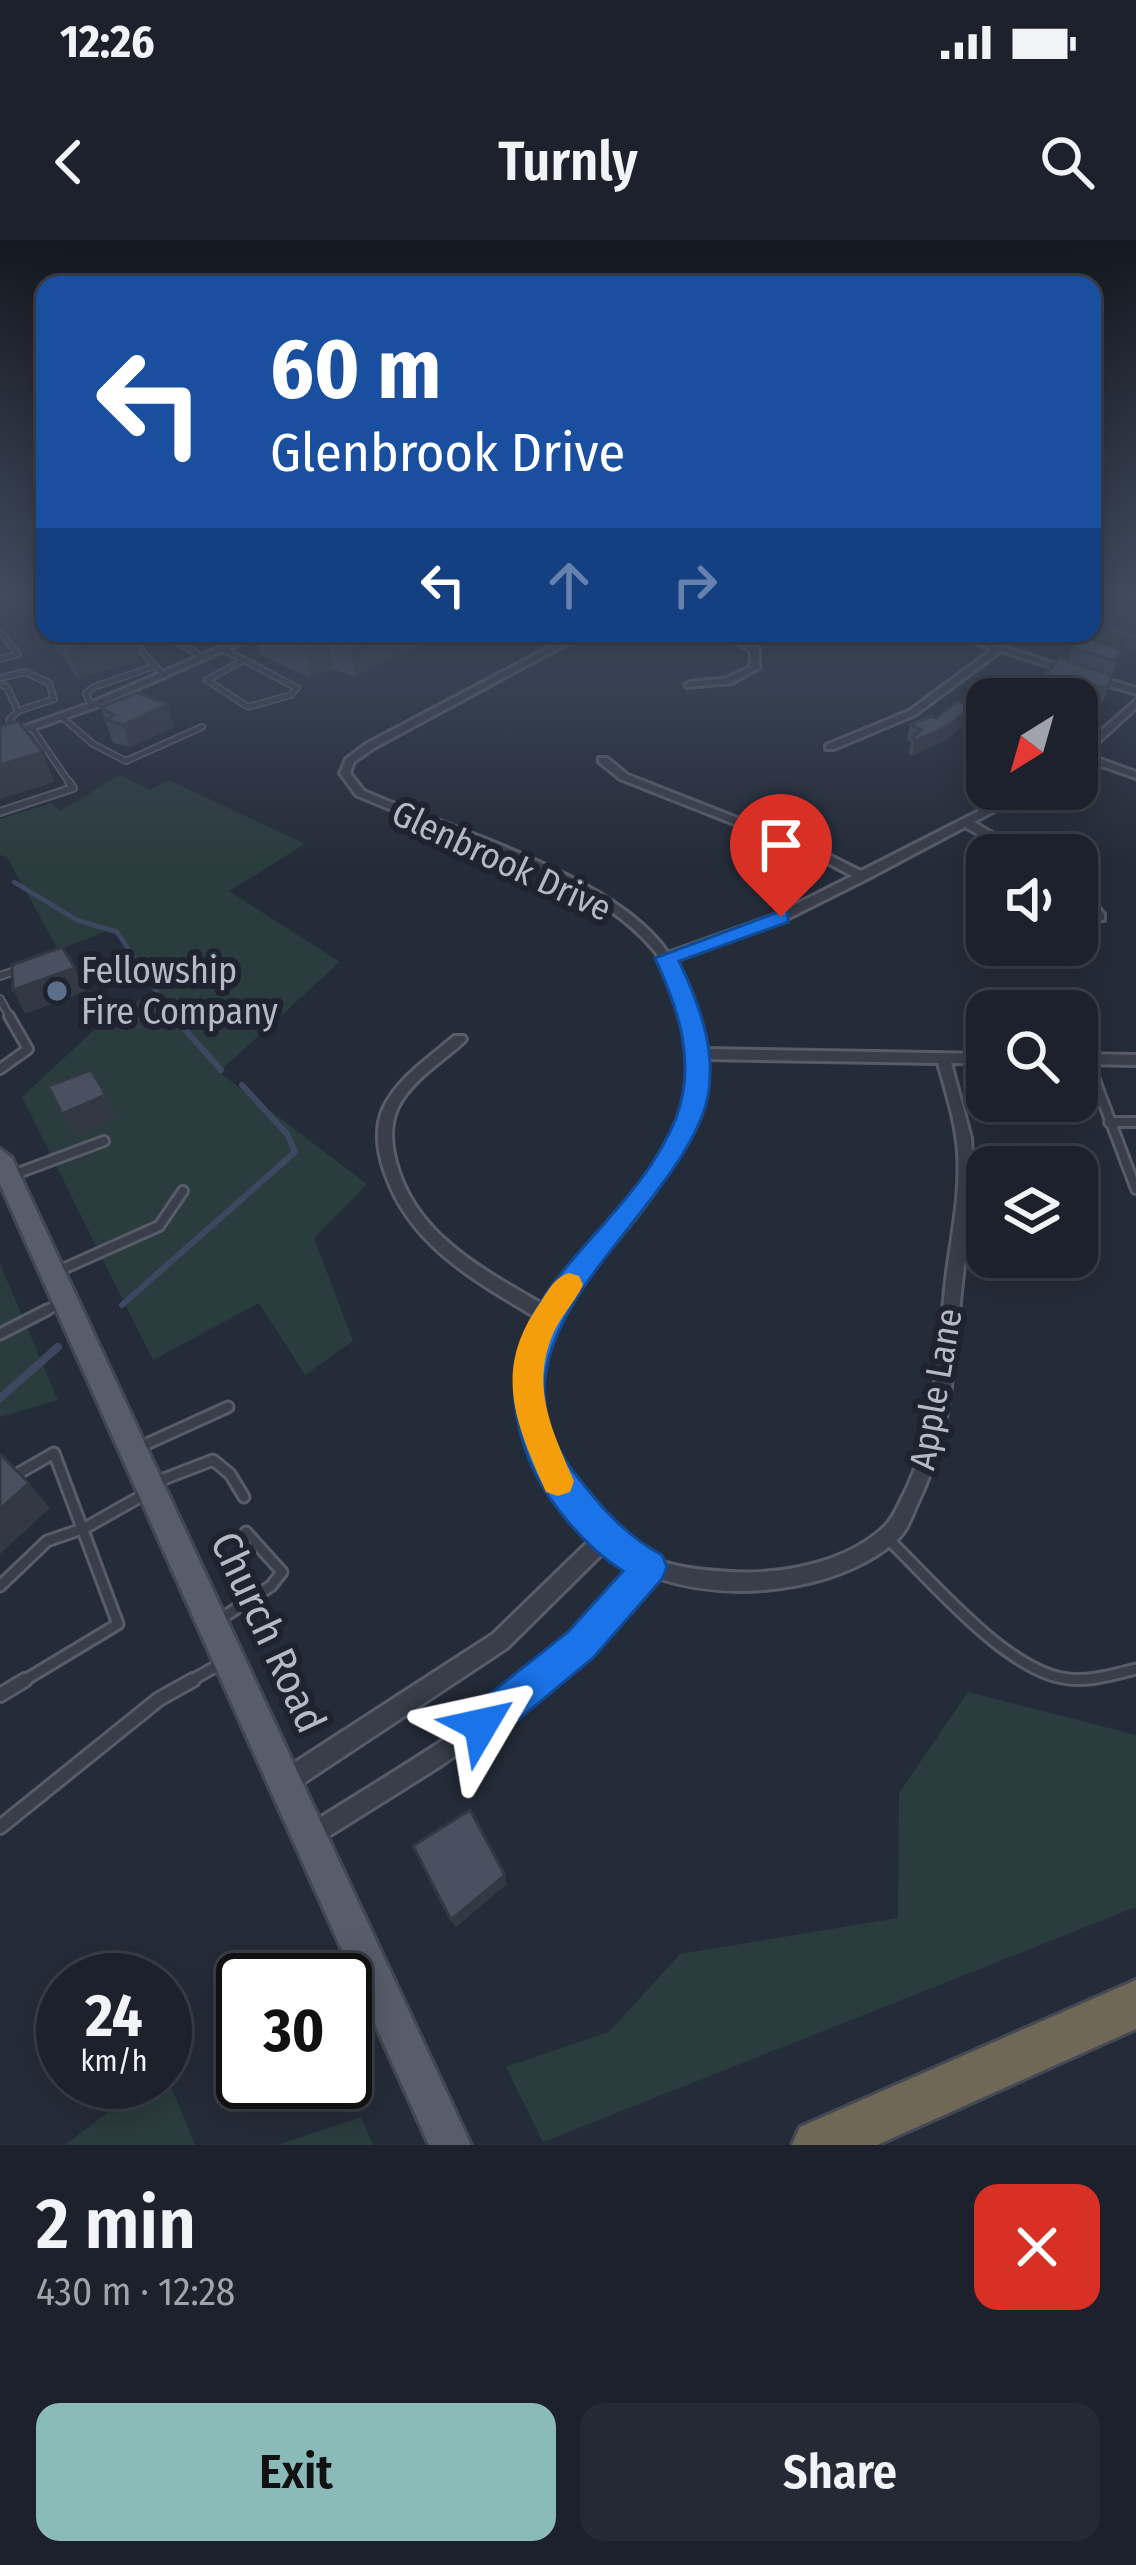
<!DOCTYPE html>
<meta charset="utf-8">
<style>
body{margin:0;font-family:"Fira Sans Condensed",sans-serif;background:#252933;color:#f1f3f6;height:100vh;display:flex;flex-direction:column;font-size:45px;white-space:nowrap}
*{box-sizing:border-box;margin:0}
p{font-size:39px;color:#a0a3a9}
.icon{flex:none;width:66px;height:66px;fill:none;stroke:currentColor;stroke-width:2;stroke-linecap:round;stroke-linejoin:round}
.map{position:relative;height:1905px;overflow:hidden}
.panel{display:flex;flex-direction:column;background:#1c212b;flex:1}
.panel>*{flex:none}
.hud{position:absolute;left:36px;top:36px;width:1065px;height:366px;border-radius:24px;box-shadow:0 6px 30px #0003,0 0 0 3px #3a3e47;background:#1a4fa0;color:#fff;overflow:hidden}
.needle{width:78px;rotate:217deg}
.fabs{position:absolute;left:966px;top:438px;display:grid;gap:24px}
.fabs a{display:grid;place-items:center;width:132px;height:132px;border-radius:24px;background:#1c212b;box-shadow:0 6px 30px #0003,0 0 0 3px #3a3e47;font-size:60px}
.speed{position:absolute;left:36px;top:1713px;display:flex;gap:24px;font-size:60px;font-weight:700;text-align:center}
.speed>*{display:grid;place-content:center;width:156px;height:156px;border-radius:50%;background:#1c212b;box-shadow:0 6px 30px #0003,0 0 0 3px #3a3e47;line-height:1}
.speed small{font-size:30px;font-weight:400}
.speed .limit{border:6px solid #111;border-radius:18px;background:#fff;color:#111}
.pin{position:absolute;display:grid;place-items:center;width:102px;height:102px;color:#fff;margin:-123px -51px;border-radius:50% 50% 50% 0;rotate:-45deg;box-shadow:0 0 12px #0007}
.pin .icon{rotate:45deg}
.me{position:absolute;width:132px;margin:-66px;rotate:54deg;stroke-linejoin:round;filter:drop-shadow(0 0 9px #0008)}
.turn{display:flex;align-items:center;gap:42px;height:252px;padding:0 36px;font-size:54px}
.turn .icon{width:156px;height:156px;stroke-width:2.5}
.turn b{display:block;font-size:84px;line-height:102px}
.lanes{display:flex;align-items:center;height:114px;padding:0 36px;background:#0003;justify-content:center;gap:60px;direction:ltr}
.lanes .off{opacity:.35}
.round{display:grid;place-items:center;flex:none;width:126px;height:126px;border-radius:24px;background:#252933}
.summary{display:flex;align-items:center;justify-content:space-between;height:204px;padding:0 36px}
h1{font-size:72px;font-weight:600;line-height:90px}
.action{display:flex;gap:24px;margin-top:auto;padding:24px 36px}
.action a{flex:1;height:138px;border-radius:24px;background:#8bbbb9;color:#111;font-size:48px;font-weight:600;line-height:138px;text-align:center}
.action a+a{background:#252933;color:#f1f3f6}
.status{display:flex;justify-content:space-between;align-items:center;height:84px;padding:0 60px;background:#1c212b;direction:ltr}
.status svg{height:33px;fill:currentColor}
header{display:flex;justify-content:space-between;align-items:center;height:156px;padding:0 36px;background:#1c212b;font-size:54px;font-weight:600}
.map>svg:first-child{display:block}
</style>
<div class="status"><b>12:26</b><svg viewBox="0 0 49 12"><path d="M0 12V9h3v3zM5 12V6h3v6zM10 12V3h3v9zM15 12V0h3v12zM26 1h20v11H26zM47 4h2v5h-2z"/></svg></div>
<header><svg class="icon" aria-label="back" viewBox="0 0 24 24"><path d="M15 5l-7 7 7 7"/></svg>Turnly<svg class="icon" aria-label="search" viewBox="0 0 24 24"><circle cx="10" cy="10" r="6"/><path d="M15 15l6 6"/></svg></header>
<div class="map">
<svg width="1136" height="1905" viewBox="0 0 1136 1905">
<rect width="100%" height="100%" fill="#252c39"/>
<g fill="#2b3c3e">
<path d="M1136,356V411L1076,393H1092V357Z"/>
<path d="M120,535L150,550L169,540L305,604L229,651L340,722L219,832L367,944L314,998L353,1101L305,1135L259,1063L153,1120L22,857L93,791L157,749L122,699L109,690L58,710L7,617L0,615V579L52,563L60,571Z"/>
<path d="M0,1024L58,1160L0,1177Z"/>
<path d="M968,1452L1136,1495V1667L543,1902L506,1827L609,1792L680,1714L898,1678L899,1553Z"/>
<path d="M165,1832L195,1905H65L148,1842H165Z"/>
<path d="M361,1877L373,1905H278Z"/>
</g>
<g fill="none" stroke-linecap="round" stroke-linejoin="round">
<path stroke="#3d4860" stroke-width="3" d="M1092,382L1136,397"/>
<path stroke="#3d4860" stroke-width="4.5" d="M14,642L77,680L117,692L175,779"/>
<g stroke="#3d4860" stroke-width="6">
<path d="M173,776L221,830"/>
<path d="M122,1065L295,912L287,894L242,845"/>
</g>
<path stroke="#3d4860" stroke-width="8" d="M0,1158L58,1107"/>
<g stroke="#575c68" stroke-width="8">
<g id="service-far4">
<path d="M24,356L29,362"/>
<path d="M0,392L18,414L0,419"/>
<path d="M126,393L155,426"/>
<path d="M162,393L205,418"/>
<path d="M224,410L244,420"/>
<path d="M244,420L297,448L291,455L248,467L207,440Z"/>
<path d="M0,438L25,432L49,443L54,459L18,471"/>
<path d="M0,444L7,447L18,471L9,480L16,491"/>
<path d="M91,466L86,453L94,447L155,426L164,435"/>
<path d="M62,477L93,504L126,521L202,487"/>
<path d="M32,488L71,545"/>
</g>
</g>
<g stroke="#575c68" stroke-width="10">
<g id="service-far3">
<path d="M0,572L73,548L69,542"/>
<path d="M0,736L21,729"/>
<path d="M0,759L11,779"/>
</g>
</g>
<g stroke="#575c68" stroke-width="14">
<g id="service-far2">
<path d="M1087,819L1136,949"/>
<path d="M0,829L28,809L9,776"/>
<path d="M1109,882H1136"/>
<path d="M10,936L104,901"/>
<path d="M54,1033L159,986L183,951"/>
<path d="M41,1073L63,1062"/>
</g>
</g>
<g stroke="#575c68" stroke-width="15">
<g id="service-far1">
<path d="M0,1094L47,1070"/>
<path d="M140,1207L228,1167"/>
<path d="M156,1242L213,1220L230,1234L244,1257"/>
<path d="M0,1244L54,1213L118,1384L20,1443"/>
<path d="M887,1298C930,1339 1003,1427 1062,1438C1086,1443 1112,1435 1136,1429"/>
<path d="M0,1346L47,1301L85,1288L145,1254"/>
<path d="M219,1380L271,1346L282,1332L246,1292"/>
<path d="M187,1443L222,1423"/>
</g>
</g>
<g stroke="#575c68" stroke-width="18">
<g id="service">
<path d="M0,1455L25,1440"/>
<path d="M0,1587L159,1459L193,1440"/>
</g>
</g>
<g stroke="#575c68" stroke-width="6">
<g id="minor">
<path d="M253,393H264L94,468L0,501V495L88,464Z"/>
<path d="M576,393H587L374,508L354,522L350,533L364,551C448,588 617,636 668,713L777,674L852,636L813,615L620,539L599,522V518H607L628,535L821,611L861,631L1022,549H1035L974,582L1029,615H1015L965,587L867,639L785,680L672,720C689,748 699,776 702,809L987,814V824L951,823L971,898L973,933C972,970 966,1007 962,1043C953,1125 953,1191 916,1267C911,1278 907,1291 898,1299C873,1323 832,1339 799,1345C749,1355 702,1353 654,1337L582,1416L527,1465L439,1527L310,1608L302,1605L299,1597L302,1589C382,1538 466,1491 539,1429C574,1399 604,1363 635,1329L606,1310L507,1408L293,1550L285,1553L277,1550L274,1542L277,1534L493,1394L592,1298C533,1234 497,1161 537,1078C475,1041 410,1006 385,933C378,913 374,890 383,869C397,838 429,818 454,796H464L466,799L464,802C442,822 412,840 398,867C390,884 391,904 396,922C415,995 484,1030 544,1065C584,1008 639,962 671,899C686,868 691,835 688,802C685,770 674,734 653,709C587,632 448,596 356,555L340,533L346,519L366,504ZM703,819L938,823C946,852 956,882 958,912C961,955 951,998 946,1040C938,1113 937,1187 904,1254C898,1265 894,1277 885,1286C847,1323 781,1335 730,1332C691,1330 638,1324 614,1290C591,1280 572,1249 560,1227C542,1193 529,1152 540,1112C550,1075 576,1048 600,1020C648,963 705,898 703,819Z"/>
<path d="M723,393H733L759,409V428L732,443L687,447L685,445L690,442L727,438L750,427L751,412Z"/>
<path d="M947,393H960L1075,430L1067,432L1001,411L915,475L834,509H826V505L909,471L993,409Z"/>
<path d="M1093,435L1136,448V454L1090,440V436Z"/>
<path d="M1136,460V468L1086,514L1136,532V538L1081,519L1077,520V512Z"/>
<path d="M1077,646L1081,647L1104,674V680H1096L1077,656Z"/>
<path d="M1077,814L1136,815V825L1077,824Z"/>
</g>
</g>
<g stroke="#424753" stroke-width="6">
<path id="primary" d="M0,909L12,918L471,1905H429L0,944Z"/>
</g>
<g stroke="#444955" stroke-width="6">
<path id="motorway" d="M1136,1740V1789L877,1905H792L800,1887Z"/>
</g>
<use href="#service-far4" stroke="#393e4a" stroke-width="4.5"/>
<use href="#service-far3" stroke="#393e4a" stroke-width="6"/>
<use href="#service-far2" stroke="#393e4a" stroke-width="8"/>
<use href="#service-far1" stroke="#393e4a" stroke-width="9"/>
<use href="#service" stroke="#393e4a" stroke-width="12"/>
<use href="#minor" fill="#393e4a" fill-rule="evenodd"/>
<use href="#primary" fill="#575d6a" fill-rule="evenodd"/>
<use href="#motorway" fill="#6f6857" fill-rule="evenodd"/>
</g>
<g fill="#3f4653">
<path d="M48,393H133L141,421L78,438L51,402Z"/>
<path d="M255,393H445L355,437L333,429L310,438L260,415Z"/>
<path d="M1073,408L1120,410L1103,462H1090L1089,465L1040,448L1045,434L1068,421Z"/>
<path d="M168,464L174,487L130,507L113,503L101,467Z"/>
<path d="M972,466L968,481L946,500L912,516L909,512L911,502L907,500L910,484Z"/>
</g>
<g fill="#333943">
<path d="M133,393L141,421L78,438L69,409Z"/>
<path d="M385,393H445L355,437L351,409Z"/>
<path d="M328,401L333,429L310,438L305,410Z"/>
<path d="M1094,450L1089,465L1077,477V467Z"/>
<path d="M168,464L174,487L130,507L123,485Z"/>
<path d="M972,466L968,481L946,500L912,516L915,501Z"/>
<path d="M43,512L54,542L0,559V525Z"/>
<path d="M75,728L85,752L25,774L13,750Z"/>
<path d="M106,855L116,878L74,897L62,874Z"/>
<path d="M29,1243L50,1268L0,1314V1269Z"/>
<path d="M505,1635L507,1644L456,1687L451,1680Z"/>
</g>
<g fill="#495160" stroke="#333943" stroke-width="3">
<path d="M56,393H131L69,409Z"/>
<path d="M266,393H385L351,409L328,401L305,410Z"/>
<path d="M1085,396L1120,410L1116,421L1073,408Z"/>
<path d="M1060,419L1112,435L1108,447L1089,446L1094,450L1077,467V459H1062L1080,443L1045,434Z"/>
<path d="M137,453L168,464L123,485L106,480L114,475L101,467Z"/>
<path d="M957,461L972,466L950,485L915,501L913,497L921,490L910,484L931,476L936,478Z"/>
<path d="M18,481L43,512L0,525V486Z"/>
<path d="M62,707L75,728L13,750L12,725Z"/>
<path d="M91,830L106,855L62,874L48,846Z"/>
<path d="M1,1215L29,1243L0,1269V1216Z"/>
<path d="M470,1570L505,1635L451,1680L413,1606Z"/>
</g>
<linearGradient id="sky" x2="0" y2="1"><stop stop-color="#14181f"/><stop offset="0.57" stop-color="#404b5f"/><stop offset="1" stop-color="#404b5f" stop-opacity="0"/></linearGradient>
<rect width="1136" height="623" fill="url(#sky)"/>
<path fill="#1a73e8" stroke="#114b97" stroke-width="3" d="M781,671L788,672V682L679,721C702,769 723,827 701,879C653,995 472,1102 576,1235C601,1267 626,1296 662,1315L667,1327L662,1339L593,1418L495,1499L481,1504L468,1499L462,1485L468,1471L568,1392L623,1331C586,1308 545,1260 529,1219C465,1057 625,1006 676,878C697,823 678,768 655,718Z"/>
<path fill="#f59e0b" d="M569,1033L579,1036L583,1045C575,1062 560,1077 553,1094C530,1148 553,1192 574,1241L570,1252L558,1256L546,1252C517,1186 492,1133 538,1066C547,1053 553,1038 569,1033Z"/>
<circle fill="#5c6f8a" stroke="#1e232f" stroke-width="4.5" cx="57" cy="751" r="12"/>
<g text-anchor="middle" stroke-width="12" stroke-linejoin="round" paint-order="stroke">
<g font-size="36" fill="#b4b9c5" stroke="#1e232f">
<text transform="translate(502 620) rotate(25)" y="13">Glenbrook Drive</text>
<text transform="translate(935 1149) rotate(-80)" y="13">Apple Lane</text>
</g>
<g font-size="36" fill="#b4b9c5" stroke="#1e232f" text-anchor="start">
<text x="81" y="743">Fellowship<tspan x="81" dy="41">Fire Company</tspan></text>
</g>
<g font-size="42" fill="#b4b9c5" stroke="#1e232f">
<text transform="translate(269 1392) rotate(65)" y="15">Church Road</text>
</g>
</g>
</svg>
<div class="fabs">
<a><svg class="needle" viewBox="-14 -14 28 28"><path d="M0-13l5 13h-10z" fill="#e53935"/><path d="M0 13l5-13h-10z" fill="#a0a3a9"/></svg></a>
<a><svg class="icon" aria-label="sound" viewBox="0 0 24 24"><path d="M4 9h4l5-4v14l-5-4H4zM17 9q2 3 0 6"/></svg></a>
<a><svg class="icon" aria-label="search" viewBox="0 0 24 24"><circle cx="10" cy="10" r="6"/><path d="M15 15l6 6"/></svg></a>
<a><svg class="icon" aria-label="layers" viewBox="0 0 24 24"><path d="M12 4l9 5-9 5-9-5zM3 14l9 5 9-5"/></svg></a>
</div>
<div class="speed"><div>24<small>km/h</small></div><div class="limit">30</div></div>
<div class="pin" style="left:781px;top:677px;background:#d93025"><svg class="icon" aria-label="arrive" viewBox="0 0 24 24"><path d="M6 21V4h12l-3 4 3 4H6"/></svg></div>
<svg class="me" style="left:481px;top:1485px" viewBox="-20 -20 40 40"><path d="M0-17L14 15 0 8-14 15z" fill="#1a73e8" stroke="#fff" stroke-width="4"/></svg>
<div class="hud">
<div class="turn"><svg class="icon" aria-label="left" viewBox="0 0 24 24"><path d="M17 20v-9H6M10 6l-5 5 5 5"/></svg><div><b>60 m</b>Glenbrook Drive</div></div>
<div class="lanes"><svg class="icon" aria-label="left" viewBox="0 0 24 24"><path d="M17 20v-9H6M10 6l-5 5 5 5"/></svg><svg class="icon off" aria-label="ahead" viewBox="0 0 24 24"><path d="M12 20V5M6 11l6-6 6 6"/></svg><svg class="icon off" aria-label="right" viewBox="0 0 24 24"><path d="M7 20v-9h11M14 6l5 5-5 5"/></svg></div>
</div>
</div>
<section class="panel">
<div class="summary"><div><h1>2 min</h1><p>430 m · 12:28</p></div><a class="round" style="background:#d93025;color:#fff"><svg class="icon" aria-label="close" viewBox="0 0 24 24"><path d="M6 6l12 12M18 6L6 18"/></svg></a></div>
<div class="action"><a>Exit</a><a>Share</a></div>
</section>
